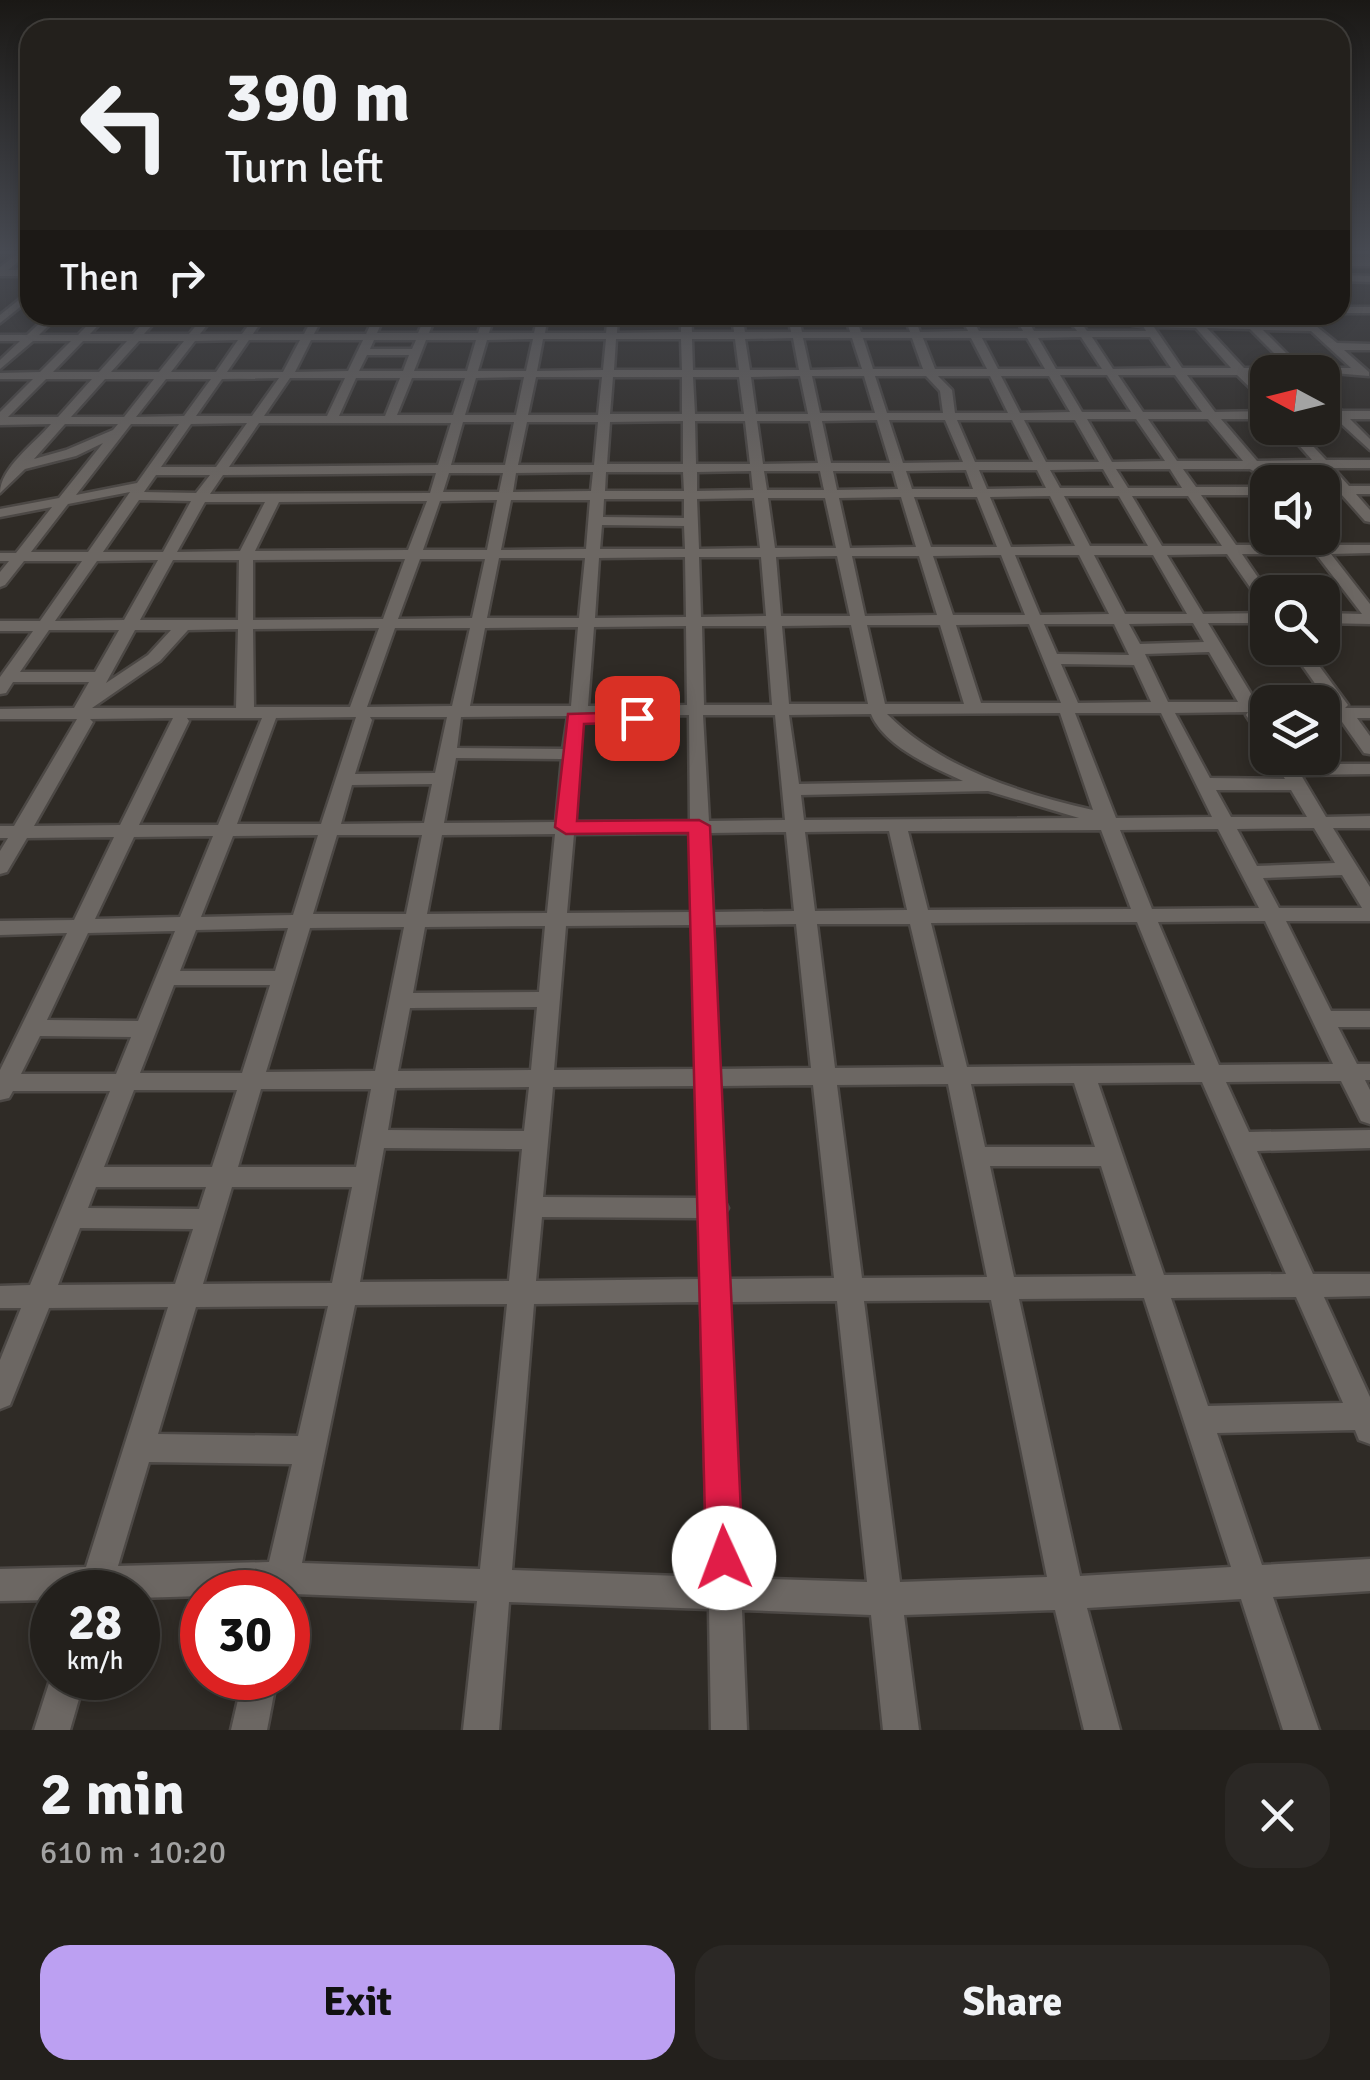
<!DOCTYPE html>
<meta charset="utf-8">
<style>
body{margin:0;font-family:Signika,sans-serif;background:#2b2825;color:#f1f3f6;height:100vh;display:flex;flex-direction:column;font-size:38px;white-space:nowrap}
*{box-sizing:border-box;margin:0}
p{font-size:32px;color:#a3a3a3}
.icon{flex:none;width:55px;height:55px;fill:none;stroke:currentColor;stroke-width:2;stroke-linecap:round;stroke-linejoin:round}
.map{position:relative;height:1730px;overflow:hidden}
.details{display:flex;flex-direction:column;background:#23201c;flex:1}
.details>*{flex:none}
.hud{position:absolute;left:20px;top:20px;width:1330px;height:305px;border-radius:30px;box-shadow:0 5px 15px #0003,0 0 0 2px #403e3b;background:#23201c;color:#f1f3f6;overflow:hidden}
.needle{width:65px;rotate:277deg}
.fabs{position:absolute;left:1250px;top:355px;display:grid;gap:20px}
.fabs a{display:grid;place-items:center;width:90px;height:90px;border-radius:20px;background:#23201c;box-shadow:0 5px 15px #0003,0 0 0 2px #403e3b;font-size:50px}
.speed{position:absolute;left:30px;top:1570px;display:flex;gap:20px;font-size:50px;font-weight:700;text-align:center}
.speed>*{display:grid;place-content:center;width:130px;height:130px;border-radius:50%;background:#23201c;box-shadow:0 5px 15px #0003,0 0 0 2px #403e3b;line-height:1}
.speed small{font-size:25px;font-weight:400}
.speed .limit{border:15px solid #d22;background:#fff;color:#111}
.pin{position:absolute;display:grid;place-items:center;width:85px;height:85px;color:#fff;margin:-42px;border-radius:20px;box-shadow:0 5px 15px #0006}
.me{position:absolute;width:110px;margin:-55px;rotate:358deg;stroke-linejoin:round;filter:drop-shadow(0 0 8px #0008)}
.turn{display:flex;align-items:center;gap:35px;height:210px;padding:0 40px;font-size:45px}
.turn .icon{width:130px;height:130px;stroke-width:2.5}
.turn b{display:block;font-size:70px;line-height:85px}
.then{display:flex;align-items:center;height:95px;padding:0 40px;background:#0003;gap:20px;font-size:38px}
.round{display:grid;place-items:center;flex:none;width:105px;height:105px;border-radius:30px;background:#2b2825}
.head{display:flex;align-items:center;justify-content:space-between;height:170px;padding:0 40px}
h1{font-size:60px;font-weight:700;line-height:75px}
.primary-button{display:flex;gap:20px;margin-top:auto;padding:20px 40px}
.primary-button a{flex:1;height:115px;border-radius:30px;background:#bca0f2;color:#111;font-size:40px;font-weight:700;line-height:115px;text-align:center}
.primary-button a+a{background:#2b2825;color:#f1f3f6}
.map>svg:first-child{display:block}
</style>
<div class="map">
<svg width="1370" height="1730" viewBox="0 0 1370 1730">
<rect width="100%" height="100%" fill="#2f2b26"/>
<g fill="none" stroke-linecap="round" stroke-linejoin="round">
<g stroke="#4c4845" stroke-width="5">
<g id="minor">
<path d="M19,253H29L8,270H30V276H0V267Z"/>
<rect x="1340" y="260" width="30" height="6"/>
<path d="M1340,275L1370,276V282L1340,281Z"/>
<path d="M30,291V299L0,323V315Z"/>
<rect x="1340" y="307" width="30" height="6"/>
<path d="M48,315H59L39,335H78L97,315H108L90,334H133L150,315H161L144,334H189L205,315H215L200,334H242L256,315H266L253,334H304L314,315H324L314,334H366L375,315H385L377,333H418L426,315H436L429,333H478L484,315H494L489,333H534L538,315H548L545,333H606L608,315H618L617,333L681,332V315H691L692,332H734L732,315H742L745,332H791L788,315H798L802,332H850L845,315H855L861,332H910L904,315H914L920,332L968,331L960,315H970L979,331H1023L1016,319L1006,315H1076L1086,319L1082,324L1087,331H1146L1143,326L1132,325L1131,323L1136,320L1196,319L1201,322L1304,325L1300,320L1305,317L1337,343L1370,344V350H1344L1369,372V376L1322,372L1250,375L1268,394V405L1237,375H1187L1215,412L1268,411V419H1221L1257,461L1312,460L1284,428H1296L1326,460H1370V468H1333L1349,486H1370V494H1356L1370,510V522L1365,521L1341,494H1322V486H1334L1319,468H1263L1257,473L1250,469H1183L1196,487H1268V495H1201L1236,545H1310L1316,540L1324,545H1370V553L1331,554L1370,604V624L1322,623V613L1362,614L1316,554H1242L1268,592V607L1263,606L1227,554L1167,555L1203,614L1268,613V623H1208L1256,702H1271H1268V712H1262L1268,721V740L1262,739L1246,715L1248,712L1175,713L1210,778L1285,779L1272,758H1290L1294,764H1370V774L1301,775L1326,817L1370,816V828H1333L1370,887V921H1286L1331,1011H1370V1027H1338L1357,1064H1370V1080H1365L1370,1090V1124L1361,1121L1341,1081L1226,1082L1249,1132L1370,1130V1148L1257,1151L1313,1274H1370V1296L1324,1297L1370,1397V1444L1359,1440L1355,1430L1217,1433L1262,1565L1370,1559V1591L1273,1597L1319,1730H1283L1241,1599L1087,1608L1120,1730H1084L1055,1610L904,1615L919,1730H883L871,1615L742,1610L747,1730H711L709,1609L509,1602L499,1730H463L477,1601L294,1594L288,1605V1592H202V1596L138,1598V1592H52V1600L0,1601V1569L86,1567L168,1307L49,1308L10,1405L0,1409V1360L21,1308H0V1286L30,1285L110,1091H13L9,1098L0,1100V1070L67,933L0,935V921L74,920L114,837L27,838L7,872L0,874V851L8,838H0V826H14L77,719H0V709L74,708L89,682H13L6,693L0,694V677L33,631H0V621H40L82,561H24L5,585L0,587V572L9,561H0V553H16L52,507L0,517V509L59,498L103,443L76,456L25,469L0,493C0,468 34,444 51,424L0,425V412L33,379H0V373L40,372L71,341H33L0,369V360L20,341H0V335H27ZM1027,319L1071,323L1077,331H1034ZM1154,327L1196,328L1231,368H1182ZM1207,328L1250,329L1289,368H1244ZM1263,330L1311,331L1351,368H1301ZM1081,337L1102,369H1056L1038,338ZM1092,337H1150L1171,368L1113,369ZM793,338L799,370H750L745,339ZM803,338H852L862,369L810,370ZM863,338H912L923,369H873ZM923,338H971L987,369H935ZM982,338H1027L1045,369H998ZM533,339L526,371H478L487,340ZM543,339H606L603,370L537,371ZM616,339H681L682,370H614ZM692,339H735L739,370H693ZM238,340L216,372H171L195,341ZM249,340H300L283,372H227ZM311,340H363L348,371L295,372ZM374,340H416L412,349H370ZM426,340H476L467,371H414ZM83,341H127L99,372H53ZM139,341H184L159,372H111ZM367,355H409L403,371H359ZM1060,375H1107L1131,412H1082ZM1118,375H1175L1202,412H1143ZM800,376L808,414H756L751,377ZM812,376H864L875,413H820ZM875,376H926L940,391L943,413H887ZM938,376H990L1008,413H955L952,390ZM1001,376H1049L1070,412L1020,413ZM524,377L516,415H465L476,378ZM536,377H602L598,415H528ZM613,377H682V414H610ZM693,377H739L744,414H695ZM279,378L252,416H196L222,379ZM290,378H345L327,416H264ZM356,378H400L385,416H339ZM412,378H465L453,415H397ZM46,379H92L58,417H8ZM105,379H154L124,417H71ZM166,379H211L184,416L136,417ZM1087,419H1136L1165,461L1112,462ZM1148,419H1208L1243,461H1177ZM877,420L890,463H831L822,421ZM889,420H945L963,462L903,463ZM957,420H1012L1033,462H975ZM1024,420H1075L1099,462H1046ZM683,421V464H607L610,422ZM695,421H745L750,464H696ZM757,421H810L818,463L763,464ZM463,422H514L505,465H451ZM527,422H598L594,465H518ZM247,423L216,467H161L191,424ZM259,423H451L438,465L229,467ZM65,424H118L113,430L66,450L34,459ZM131,424H179L137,483L76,495ZM1103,469L1114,488H1060L1050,470ZM1116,469H1170L1182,488H1128ZM966,470L973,489H912L906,471ZM979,470H1037L1046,488L987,489ZM751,471L753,490L697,491V472ZM764,471H820L824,490H767ZM833,471H893L898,489L837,490ZM593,472L591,491L513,492L516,473ZM606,472H683L684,491H605ZM436,473L430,493L210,494L223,475ZM449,473H503L499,492H443ZM156,475H210L196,493L144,492ZM130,492L88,552H31L68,504ZM1050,496L1075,546L1011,547L990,497ZM1064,496H1119L1148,546H1090ZM1132,496H1188L1222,546H1162ZM901,497L916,547L850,548L839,498ZM914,497H977L997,547H931ZM754,498L760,548L699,549L697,499ZM768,498H825L836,548H775ZM604,499H684V518L603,517ZM139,500L191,501L163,552H103ZM497,500L487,550H423L440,501ZM511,500H590L586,549L501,550ZM427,501L408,550L255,551L279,502ZM205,502H265L240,551L177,552ZM602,525L684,526L685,549H600ZM1001,555L1025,615H953L933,556ZM1015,555H1079L1109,614L1040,615ZM1094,555H1153L1187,614H1125ZM837,556L850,616H781L776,557ZM852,556H919L937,615L865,616ZM685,557L686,617L595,618L599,558ZM699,557H761L766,616L701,617ZM499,558H585L579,618H487ZM405,559L383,619L253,620V560ZM420,559H485L472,618L398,619ZM158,560L124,620L55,621L97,561ZM173,560H239L238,620H140ZM1193,623L1204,642L1140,644L1129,624ZM1029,624L1061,703H981L956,625ZM1044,624H1114L1129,655L1057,654ZM851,625L868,704H789L782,626ZM867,625H940L964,704H885ZM686,626L687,705L588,706L594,627ZM702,626H766L772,705H704ZM578,627L571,706H470L485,628ZM379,628L350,707H254L253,629ZM395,628H470L452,706L367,707ZM238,629L236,708H92L160,661L188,630ZM49,630H119L95,672H20ZM135,630H171L148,655L106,683ZM1209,652L1238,702H1168L1145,654ZM1061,664L1134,665L1151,702L1078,703ZM1060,713L1093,810C1020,793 942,769 887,714ZM1075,713H1161L1212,817L1116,818ZM871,714C884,746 932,767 963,781L799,784L789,715ZM689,715L690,821L575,822L582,716ZM703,715H775L785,820L709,821ZM568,716L563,749L457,748L461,717ZM356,717L321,824H237L276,718ZM370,717H447L435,773L355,774L372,720ZM173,718L120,825L34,826L93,722L90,719ZM187,718H262L218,825H139L189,721ZM456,758L562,759L556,822L444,823ZM432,784L424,823L341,824L352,785ZM1216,790H1291L1307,817H1231ZM988,791L1079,818L804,820L801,795ZM1314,828L1335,863L1257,866L1237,829ZM1218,829L1259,908L1152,909L1120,830ZM1101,830L1131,909L928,910L908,831ZM889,831L907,910L815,911L805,832ZM786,832L794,911L713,912L709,833ZM690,833L692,912L567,913L574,834ZM555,834L547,913L427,914L442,835ZM318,835L293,915L201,917L233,836ZM337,835H422L406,914H313ZM213,836L180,917L95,919L134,837ZM1342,875L1362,908H1279L1263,878ZM1265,921L1333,1064L1219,1065L1158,922ZM1137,922L1195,1065L967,1067L931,923ZM796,924L811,1068L719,1069L713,925ZM817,924H910L944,1067L835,1068ZM692,925L696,1069L554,1070L566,926ZM545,926L539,992L413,993L425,927ZM404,927L375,1071L266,1072L310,928ZM288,928L275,971H180L196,930ZM175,931L138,1021L47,1020L88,933ZM174,985H270L242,1073H140ZM537,1007L531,1070L398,1071L410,1008ZM40,1036L131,1037L116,1074H21ZM1202,1082L1286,1274L1164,1275L1098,1083ZM1074,1083L1095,1147H985L971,1084ZM948,1084L987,1277L862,1278L837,1085ZM813,1085L834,1278L728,1279L725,1213L728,1208L725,1202L720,1086ZM696,1086L699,1198L543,1197L553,1087ZM529,1087L524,1131L388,1130L395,1088ZM261,1089H371L356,1167H238ZM134,1090H237L212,1167H104ZM384,1148L522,1149L509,1281L360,1282ZM990,1166H1101L1136,1276L1014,1277ZM96,1187H206L199,1209L88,1208ZM232,1187H352L332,1283L203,1284ZM542,1217L699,1218L701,1279L536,1281ZM80,1228L193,1229L175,1284L58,1285ZM1296,1297L1343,1403L1208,1406L1171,1298ZM1144,1298L1231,1567L1080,1576L1019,1299ZM991,1300L1047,1577L900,1582L864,1301ZM837,1301L867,1582L740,1578L729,1302ZM701,1302L708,1577L512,1570L534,1304ZM507,1304L480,1569L302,1563L355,1305ZM328,1306L298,1436L158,1434L196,1307ZM149,1462L292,1464L269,1562L118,1566Z"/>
<path d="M1322,395L1342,411H1370V419H1350L1370,439V450L1336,419L1330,418V412L1322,405Z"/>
<path d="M1290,648H1306L1348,705L1345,708H1370V718H1357L1370,736V754L1364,753L1340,719H1322V709H1333Z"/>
<path d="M52,1674V1678H85L70,1730H34Z"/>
<path d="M243,1678H277L267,1730H231Z"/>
</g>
</g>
<use href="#minor" fill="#6c6763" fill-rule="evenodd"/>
</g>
<linearGradient id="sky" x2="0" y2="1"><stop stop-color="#1a1815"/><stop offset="0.51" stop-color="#474a52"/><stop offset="1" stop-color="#474a52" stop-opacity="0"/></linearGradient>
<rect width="1370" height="495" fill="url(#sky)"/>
<path fill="#e11d48" stroke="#92132f" stroke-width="2.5" d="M637,712L647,718L644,722L584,724L577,821L699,820L710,826L743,1558L737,1571L724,1576L711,1571L706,1558L688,833L566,834L555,827L568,714Z"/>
</svg>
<div class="fabs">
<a><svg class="needle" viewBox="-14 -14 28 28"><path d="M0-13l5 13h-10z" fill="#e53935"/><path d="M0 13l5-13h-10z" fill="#a3a3a3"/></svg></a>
<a><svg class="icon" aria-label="sound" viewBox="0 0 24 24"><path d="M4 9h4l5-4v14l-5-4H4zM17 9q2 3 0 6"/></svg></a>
<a><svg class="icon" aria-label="search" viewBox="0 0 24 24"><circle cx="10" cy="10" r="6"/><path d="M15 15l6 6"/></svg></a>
<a><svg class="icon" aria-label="layers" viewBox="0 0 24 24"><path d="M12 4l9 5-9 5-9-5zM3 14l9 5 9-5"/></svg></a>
</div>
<div class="speed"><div>28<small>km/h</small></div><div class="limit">30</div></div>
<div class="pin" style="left:637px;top:718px;background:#d93025"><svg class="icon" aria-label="arrive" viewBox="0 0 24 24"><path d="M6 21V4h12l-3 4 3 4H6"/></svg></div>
<svg class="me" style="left:724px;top:1558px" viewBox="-20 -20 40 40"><circle r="19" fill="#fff"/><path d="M0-13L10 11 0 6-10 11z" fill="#e11d48"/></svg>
<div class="hud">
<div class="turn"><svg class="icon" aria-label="left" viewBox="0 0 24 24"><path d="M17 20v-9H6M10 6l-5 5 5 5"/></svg><div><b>390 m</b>Turn left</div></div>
<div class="then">Then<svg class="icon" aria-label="right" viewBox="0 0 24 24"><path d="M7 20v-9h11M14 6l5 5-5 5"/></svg></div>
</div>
</div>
<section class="details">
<div class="head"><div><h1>2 min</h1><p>610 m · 10:20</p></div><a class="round"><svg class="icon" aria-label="close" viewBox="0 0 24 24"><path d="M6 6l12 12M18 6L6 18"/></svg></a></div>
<div class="primary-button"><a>Exit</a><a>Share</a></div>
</section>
